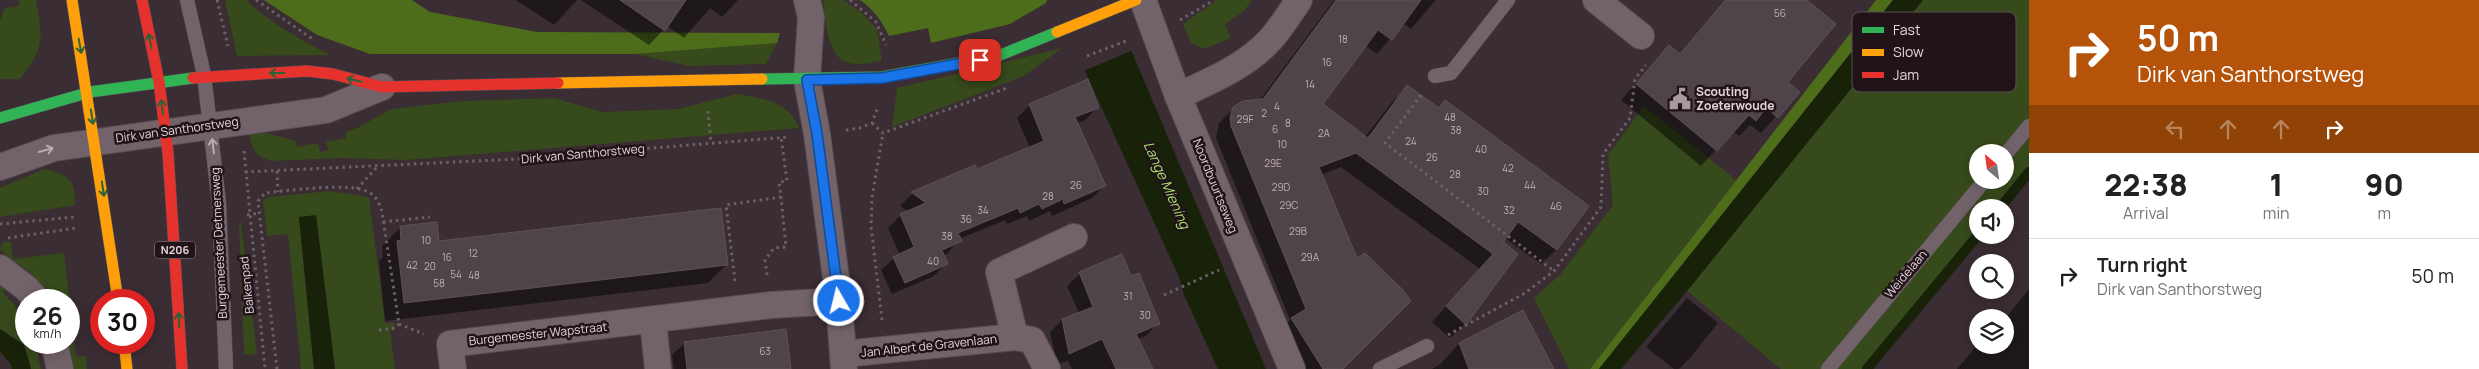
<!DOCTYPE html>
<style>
body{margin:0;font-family:Manrope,sans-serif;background:#f6f6f6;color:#222;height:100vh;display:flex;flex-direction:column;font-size:19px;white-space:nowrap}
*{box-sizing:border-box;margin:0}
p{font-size:16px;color:#767676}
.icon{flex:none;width:28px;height:28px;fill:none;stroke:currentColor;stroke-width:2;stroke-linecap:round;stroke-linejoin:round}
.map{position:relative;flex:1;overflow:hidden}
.sheet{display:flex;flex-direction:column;background:#fff;width:450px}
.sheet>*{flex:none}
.hud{background:#b45309;color:#fff;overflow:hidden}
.needle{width:32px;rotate:331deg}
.fabs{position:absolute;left:1969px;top:144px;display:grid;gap:10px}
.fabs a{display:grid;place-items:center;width:45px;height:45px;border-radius:50%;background:#fff;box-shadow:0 2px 12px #0003;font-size:25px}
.speed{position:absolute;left:15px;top:289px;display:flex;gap:10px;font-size:25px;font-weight:700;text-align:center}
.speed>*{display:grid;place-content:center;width:65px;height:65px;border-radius:50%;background:#fff;box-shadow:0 2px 12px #0003;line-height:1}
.speed small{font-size:12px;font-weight:400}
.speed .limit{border:8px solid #d22;background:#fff;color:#111}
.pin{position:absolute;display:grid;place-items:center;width:42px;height:42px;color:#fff;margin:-21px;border-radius:10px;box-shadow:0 2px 8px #0006}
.me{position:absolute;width:55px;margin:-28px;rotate:352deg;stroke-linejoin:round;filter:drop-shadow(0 0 4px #0008)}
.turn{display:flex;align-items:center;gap:18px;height:105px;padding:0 25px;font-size:22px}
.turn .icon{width:65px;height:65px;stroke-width:2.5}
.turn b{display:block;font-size:35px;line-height:42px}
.lanes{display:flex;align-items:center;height:48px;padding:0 25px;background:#0003;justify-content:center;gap:25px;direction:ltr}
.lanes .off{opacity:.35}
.eta{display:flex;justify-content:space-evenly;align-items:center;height:85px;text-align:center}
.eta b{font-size:30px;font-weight:800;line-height:35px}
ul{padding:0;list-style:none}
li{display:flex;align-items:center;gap:15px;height:75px;padding:0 25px;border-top:1px solid #e0e0e0}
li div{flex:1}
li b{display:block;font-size:19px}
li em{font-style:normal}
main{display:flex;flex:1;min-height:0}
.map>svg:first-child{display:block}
</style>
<main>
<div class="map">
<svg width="2029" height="369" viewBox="0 0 2029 369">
<rect width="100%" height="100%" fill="#3a2d33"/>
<g fill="#374a1b" fill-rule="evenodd">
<path d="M19,0H36C43,37 45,48 20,79H0V20L5,8L19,6Z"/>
<path d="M225,0H246C271,24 300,39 330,55L237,56Z"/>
<path d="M823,0H843L862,13L877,29L882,61C873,62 864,65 855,64C826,63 826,20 823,0Z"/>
<path d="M1217,0H1252L1244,11L1225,24L1231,38L1204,49L1191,43L1183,24Z"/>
<path d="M1923,0H2029V168L1996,207L1978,208L1977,230L1862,369H1781L1687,291ZM1978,152H2005V180H1978Z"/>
<path d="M777,43L766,64L689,66L634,54Z"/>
<path d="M1062,48L1024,76L892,127L897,88Z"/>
<path d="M737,94C763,99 788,100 799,128L406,160L343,158L270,161L258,155L253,148L249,135L262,132L296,141L297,147L318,143L320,152L328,150L326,142L346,138L345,132L357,128L391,109L463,101L554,98L602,112L678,109Z"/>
<path d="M1644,106L1736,180L1590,369H1569L1534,298L1560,275L1613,205L1608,155Z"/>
<path d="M44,169C67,175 76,178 75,205L0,217V188Z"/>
<path d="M330,191L369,197L385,323H394L395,330L390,331L395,369H335L316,216L299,218L314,369H301L288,234L267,236L263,201L268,197Z"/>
<path d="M239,223H241L257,354L244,355Z"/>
<path d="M3,242H11L13,259L64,253L76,357L86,356L87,369H73L68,343L69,300H53L33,275L0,250Z"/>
<path d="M0,286L5,289L3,293L13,303L26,322V342L35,343L41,369H31L24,345L0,329Z"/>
</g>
<g fill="#4d6d1b">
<path d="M264,0H412L430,12L537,32L780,33L777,43L634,54H370L317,35Z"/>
<path d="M860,0H1047L1046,3L1010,24L931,43L928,28L889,36C882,21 873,9 860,0Z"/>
<path d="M1876,0H1893L1599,369H1590Z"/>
</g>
<g fill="#172209">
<path d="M1110,0L1266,369H1218L1184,295L1179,277L1085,71L1079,49Z"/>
<path d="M1893,0H1923L1687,291L1621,369H1599Z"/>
<path d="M316,215L335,369H314L299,217Z"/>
<path d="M0,329L24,345L31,369H12L10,363L0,352Z"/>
</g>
<path fill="#3a2d33" d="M1060,0H1113L1133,50L1084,71L1085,77Z"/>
<g fill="#0007">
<path d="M516,0H577L554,25Z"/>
<path d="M581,0H738L722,17L710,8L684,38L667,26L649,45Z"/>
<path d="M1334,0H1436L1411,29L1403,23L1377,54L1365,45L1321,105L1365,137L1392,102L1407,87L1438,109L1445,102L1588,206L1556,250L1541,264L1505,238L1498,248L1465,324L1450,338L1432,322L1480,269L1341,167L1321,175L1341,369H1299L1277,334L1290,320L1216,138L1219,123L1234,108L1260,100Z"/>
<path d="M1724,0H1805L1786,82L1798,92L1761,133L1750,125L1739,136L1733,131L1701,166L1621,100L1669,47L1679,55Z"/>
<path d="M1030,105L1098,107L1085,120L1077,123L1104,186L1092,198L1052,216L1050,211L1029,221L1027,216L1007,224L1005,220L959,239L948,253L943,256L946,263L934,276L892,294L881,270L894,258L900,255L888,228L901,215L909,212L900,206L912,194L975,167L976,170L1030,148L1017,118Z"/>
<path d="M400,228L438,242L727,264L708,283L385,321L379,261L383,257L382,246Z"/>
<path d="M1080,274L1130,278L1158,323L1146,336L1137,339L1151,369H1072L1068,361L1057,364L1050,332L1062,320L1079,313L1067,286Z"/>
<path d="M2029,289V369H1957L1978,344L2005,345V319Z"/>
<path d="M1687,298L1718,323L1690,358L1679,369H1674L1646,347Z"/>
<path d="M1523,312L1552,369H1432L1442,363V362L1459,344Z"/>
<path d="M685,343L790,369H674L672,355Z"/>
</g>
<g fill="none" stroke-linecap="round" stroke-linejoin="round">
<g stroke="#172209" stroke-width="10">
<path d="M2000,208L2029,172"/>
<path d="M1867,369L1978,235"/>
</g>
</g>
<g fill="#4f4449" stroke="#5e5257">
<path d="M620,0H686L665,31Z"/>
<path d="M1336,0H1421L1392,40L1378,30L1323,104L1368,138L1407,85L1439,108L1445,100L1589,206L1557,250L1518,222L1502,244L1504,242L1518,254L1466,325L1446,306L1493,254L1356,153L1319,167L1357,258L1365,253L1403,290L1411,301L1343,369H1323L1291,318L1306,309L1231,126L1230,117L1233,107L1243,101L1263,99Z"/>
<path d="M1725,0H1807L1836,24L1788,82L1800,92L1778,118L1766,108L1756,121L1749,115L1717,151L1636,84L1669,45L1680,54Z"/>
<path d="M1088,79L1099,108L1075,117L1106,186L1064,204L1063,199L1042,209L1039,204L1020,213L1018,208L958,233L962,241L942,250L948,264L905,283L893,257L914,247L900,214L926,203L911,192L975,165L977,169L1044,141L1029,104Z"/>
<path d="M721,208L728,265L404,303L397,241L401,240L400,226L437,222L439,241Z"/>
<path d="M1122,254L1131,276L1139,273L1160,324L1136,334L1153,369H1116L1102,339L1069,354L1062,319L1093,307L1079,272Z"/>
<path d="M1523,310L1554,369H1469L1459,343Z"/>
<path d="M786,329L791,369H687L684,342Z"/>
</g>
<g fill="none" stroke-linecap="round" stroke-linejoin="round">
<g stroke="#584c51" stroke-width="15">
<g id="lane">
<path d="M187,0L204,75L219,203L226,369"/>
<path d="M1435,76L1451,73L1508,0"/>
<path d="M2005,155L2029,126"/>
<path d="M1380,369L1427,346"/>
<path d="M1828,369L1985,180"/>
</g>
</g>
<g stroke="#584c51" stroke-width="28">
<g id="street">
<path d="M807,0L811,17L807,80L817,134L839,301L844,369"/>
<path d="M1143,0L1178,96L1292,369"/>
<path d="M1596,0L1641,36"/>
<path d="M1178,96C1210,81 1245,67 1270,40C1281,28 1290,13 1299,0"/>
<path d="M0,167L54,148L326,110L382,87"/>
<path d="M0,268L26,288L37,300"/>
<path d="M653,321L658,369"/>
<path d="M1015,337L999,272L1074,237"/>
<path d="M54,342L60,369"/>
<path d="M843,354L1015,337L1032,340L1047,369"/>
<path d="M453,369L450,344L771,305L839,301"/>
</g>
</g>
<g stroke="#584c51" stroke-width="12">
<g id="fast">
<path d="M762,79L882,77L998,56L1057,32"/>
<path d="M0,118L90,92L193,78"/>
</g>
</g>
<g stroke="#584c51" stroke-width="12">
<g id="slow">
<path d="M72,0L118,300"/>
<path d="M1057,32L1136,0"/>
<path d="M558,83L762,79"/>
<path d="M124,342L127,369"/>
</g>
</g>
<g stroke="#584c51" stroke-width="12">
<g id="jam">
<path d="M142,0L159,82L168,153L182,369"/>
<path d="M193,78L307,71L333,74L382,87L558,83"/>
</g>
</g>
<g stroke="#6c6166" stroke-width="3" stroke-dasharray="2.5 4" stroke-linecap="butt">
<path d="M217,0L228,46"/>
<path d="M256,0L314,40"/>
<path d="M850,0L876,22L886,45"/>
<path d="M1180,20L1214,0"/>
<path d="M1087,56L1126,41"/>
<path d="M1421,95L1385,143L1554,271"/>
<path d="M708,111L711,143"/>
<path d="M872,123L883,133L1007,88"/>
<path d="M846,130L860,128L872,123L878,107"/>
<path d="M244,151L265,369"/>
<path d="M277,171L278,192"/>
<path d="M245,172L518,159L788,137"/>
<path d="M357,189L376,168"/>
<path d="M247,215L259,213"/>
<path d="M383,222L430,217"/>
<path d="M0,224L75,217"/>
<path d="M8,238L76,228"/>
<path d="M767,275L765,260L774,248L786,247L781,197"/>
<path d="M735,281L726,205L781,197L779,182L787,181L781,137"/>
<path d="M1164,295L1219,270"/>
<path d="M882,320L871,226L872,197L883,133"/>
<path d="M399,324L424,334"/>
<path d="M379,330L395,328L399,324"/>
<path d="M1448,335L1525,293L1554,271L1601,207L1603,154L1630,118L1635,79L1646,65"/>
<path d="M277,369L258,201L265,193C286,191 353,181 370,193C377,197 380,205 382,212L399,324"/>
</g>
<use href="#lane" stroke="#72636a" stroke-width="14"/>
<use href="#street" stroke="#72636a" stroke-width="26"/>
<use href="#fast" stroke="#30b455" stroke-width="11"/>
<use href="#slow" stroke="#ff9f0a" stroke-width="11"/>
<use href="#jam" stroke="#e5322d" stroke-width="11"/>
</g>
<defs><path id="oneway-shaft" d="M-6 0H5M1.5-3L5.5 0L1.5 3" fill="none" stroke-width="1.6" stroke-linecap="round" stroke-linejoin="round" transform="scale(1.25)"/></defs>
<g stroke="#286437">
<use href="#oneway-shaft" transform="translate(150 41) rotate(-102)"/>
<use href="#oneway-shaft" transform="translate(80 46) rotate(80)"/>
<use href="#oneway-shaft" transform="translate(277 73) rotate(180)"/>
<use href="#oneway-shaft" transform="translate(354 80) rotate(-167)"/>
<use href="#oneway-shaft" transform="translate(162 107) rotate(-97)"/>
<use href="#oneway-shaft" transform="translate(92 117) rotate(81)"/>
<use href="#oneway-shaft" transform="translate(103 189) rotate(81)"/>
<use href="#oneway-shaft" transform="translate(179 320) rotate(-93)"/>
</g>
<g stroke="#bcacb3">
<use href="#oneway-shaft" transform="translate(213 146) rotate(-97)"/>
<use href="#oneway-shaft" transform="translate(46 150) rotate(-15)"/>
</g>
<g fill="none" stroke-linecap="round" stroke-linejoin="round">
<g stroke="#114b97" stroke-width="12">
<path id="route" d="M839,301L817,134L807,80L882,78L980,60"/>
</g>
<use href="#route" stroke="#1a73e8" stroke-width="9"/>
</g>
<defs>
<g id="civic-bare" transform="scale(1.725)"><path d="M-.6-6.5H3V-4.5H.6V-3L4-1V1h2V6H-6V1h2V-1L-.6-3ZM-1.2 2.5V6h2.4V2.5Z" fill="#a899a0" stroke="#201419" stroke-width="2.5" paint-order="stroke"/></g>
</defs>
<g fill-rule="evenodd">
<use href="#civic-bare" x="1680" y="99"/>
</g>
<g text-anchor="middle" stroke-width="5" stroke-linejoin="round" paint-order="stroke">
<g font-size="10" fill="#bfafb6">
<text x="1780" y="17">56</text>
<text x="1343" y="43">18</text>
<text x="1327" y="66">16</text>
<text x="1310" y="88">14</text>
<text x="1277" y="110">4</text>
<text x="1264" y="117">2</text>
<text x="1450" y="121">48</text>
<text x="1245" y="123">29F</text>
<text x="1288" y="127">8</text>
<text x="1275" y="133">6</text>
<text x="1456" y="134">38</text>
<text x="1324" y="137">2A</text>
<text x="1411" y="145">24</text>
<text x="1282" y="148">10</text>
<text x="1481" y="153">40</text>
<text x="1432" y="161">26</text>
<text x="1273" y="167">29E</text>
<text x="1508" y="172">42</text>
<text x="1455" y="178">28</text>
<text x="1076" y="189">26</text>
<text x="1530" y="189">44</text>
<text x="1281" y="191">29D</text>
<text x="1483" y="195">30</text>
<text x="1048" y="200">28</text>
<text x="1289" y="209">29C</text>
<text x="1556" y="210">46</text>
<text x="983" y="214">34</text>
<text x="1509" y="214">32</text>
<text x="966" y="223">36</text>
<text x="1298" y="235">29B</text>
<text x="947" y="240">38</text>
<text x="426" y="244">10</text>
<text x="473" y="257">12</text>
<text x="447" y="261">16</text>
<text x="1310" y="261">29A</text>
<text x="933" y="265">40</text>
<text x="412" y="269">42</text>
<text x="430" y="270">20</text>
<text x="456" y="278">54</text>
<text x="474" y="279">48</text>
<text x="439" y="287">58</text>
<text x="1128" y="300">31</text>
<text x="1145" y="319">30</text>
<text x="765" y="355">63</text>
</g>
<rect fill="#201419" stroke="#a99aa0" stroke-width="1" x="155" y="241.5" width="40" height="17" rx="4"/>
<g font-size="11" font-weight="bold" fill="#e4d3da">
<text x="175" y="254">N206</text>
</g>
<g font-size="12" font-weight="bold" fill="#e4d3da" stroke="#201419" text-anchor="start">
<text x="1696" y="96">Scouting<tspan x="1696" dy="14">Zoeterwoude</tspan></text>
</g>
<g font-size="12" fill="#e4d3da" stroke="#201419">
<text transform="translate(177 130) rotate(-8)" y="4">Dirk van Santhorstweg</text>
<text transform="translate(583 154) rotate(-5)" y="4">Dirk van Santhorstweg</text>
<text transform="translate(1215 186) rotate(68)" y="4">Noordbuurtseweg</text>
<text transform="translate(219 243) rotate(-93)" y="4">Burgemeester Detmersweg</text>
<text transform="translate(1906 274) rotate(-50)" y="4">Weidelaan</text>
<text transform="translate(247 285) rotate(-96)" y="4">Balkenpad</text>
<text transform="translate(538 334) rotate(-6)" y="4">Burgemeester Wapstraat</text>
<text transform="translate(929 346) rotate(-6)" y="4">Jan Albert de Gravenlaan</text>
</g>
<g font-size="14" font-style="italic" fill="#abe26c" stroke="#201419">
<text transform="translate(1167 185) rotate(66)" y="5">Lange Miening</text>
</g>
</g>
<rect x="1852" y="12" width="164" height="80" rx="8" fill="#201419" stroke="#5b4d53" stroke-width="1"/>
<rect x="1862" y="27" width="22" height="6" fill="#30b455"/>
<rect x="1862" y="49" width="22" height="7" fill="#ff9f0a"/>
<rect x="1862" y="72" width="22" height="6" fill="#e5322d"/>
<g font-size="14" fill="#e4d3da">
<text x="1893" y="35">Fast</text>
<text x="1893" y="57">Slow</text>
<text x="1893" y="80">Jam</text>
</g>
</svg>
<div class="fabs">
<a><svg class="needle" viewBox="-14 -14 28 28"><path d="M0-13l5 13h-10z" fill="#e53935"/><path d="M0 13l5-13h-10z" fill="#767676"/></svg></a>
<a><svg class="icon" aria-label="sound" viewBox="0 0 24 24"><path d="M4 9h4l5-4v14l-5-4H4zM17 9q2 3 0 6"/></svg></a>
<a><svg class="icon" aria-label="search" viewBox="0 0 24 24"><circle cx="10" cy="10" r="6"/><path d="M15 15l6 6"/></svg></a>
<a><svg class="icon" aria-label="layers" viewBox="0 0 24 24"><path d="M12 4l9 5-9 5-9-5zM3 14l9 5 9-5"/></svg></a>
</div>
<div class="speed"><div>26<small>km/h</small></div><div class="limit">30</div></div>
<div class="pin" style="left:980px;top:60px;background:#d93025"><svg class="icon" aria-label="arrive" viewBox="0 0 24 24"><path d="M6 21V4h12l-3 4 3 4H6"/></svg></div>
<svg class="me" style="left:839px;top:301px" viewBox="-20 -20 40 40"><circle r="17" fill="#1a73e8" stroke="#fff" stroke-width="3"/><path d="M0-11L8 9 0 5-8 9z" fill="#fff"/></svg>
</div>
<section class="sheet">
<div class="hud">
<div class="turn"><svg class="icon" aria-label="right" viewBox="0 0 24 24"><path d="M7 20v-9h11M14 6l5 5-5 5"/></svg><div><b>50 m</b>Dirk van Santhorstweg</div></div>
<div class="lanes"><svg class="icon off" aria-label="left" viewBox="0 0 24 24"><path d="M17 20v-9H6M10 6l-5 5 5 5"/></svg><svg class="icon off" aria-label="ahead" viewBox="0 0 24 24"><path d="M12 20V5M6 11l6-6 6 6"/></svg><svg class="icon off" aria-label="ahead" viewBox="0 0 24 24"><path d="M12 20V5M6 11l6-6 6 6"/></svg><svg class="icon" aria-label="right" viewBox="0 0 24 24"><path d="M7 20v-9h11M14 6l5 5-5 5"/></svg></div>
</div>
<div class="eta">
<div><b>22:38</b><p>Arrival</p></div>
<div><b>1</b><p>min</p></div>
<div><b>90</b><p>m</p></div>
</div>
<ul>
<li><svg class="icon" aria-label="right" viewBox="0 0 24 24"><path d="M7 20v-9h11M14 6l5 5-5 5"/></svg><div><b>Turn right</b><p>Dirk van Santhorstweg</p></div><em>50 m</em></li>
</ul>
</section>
</main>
